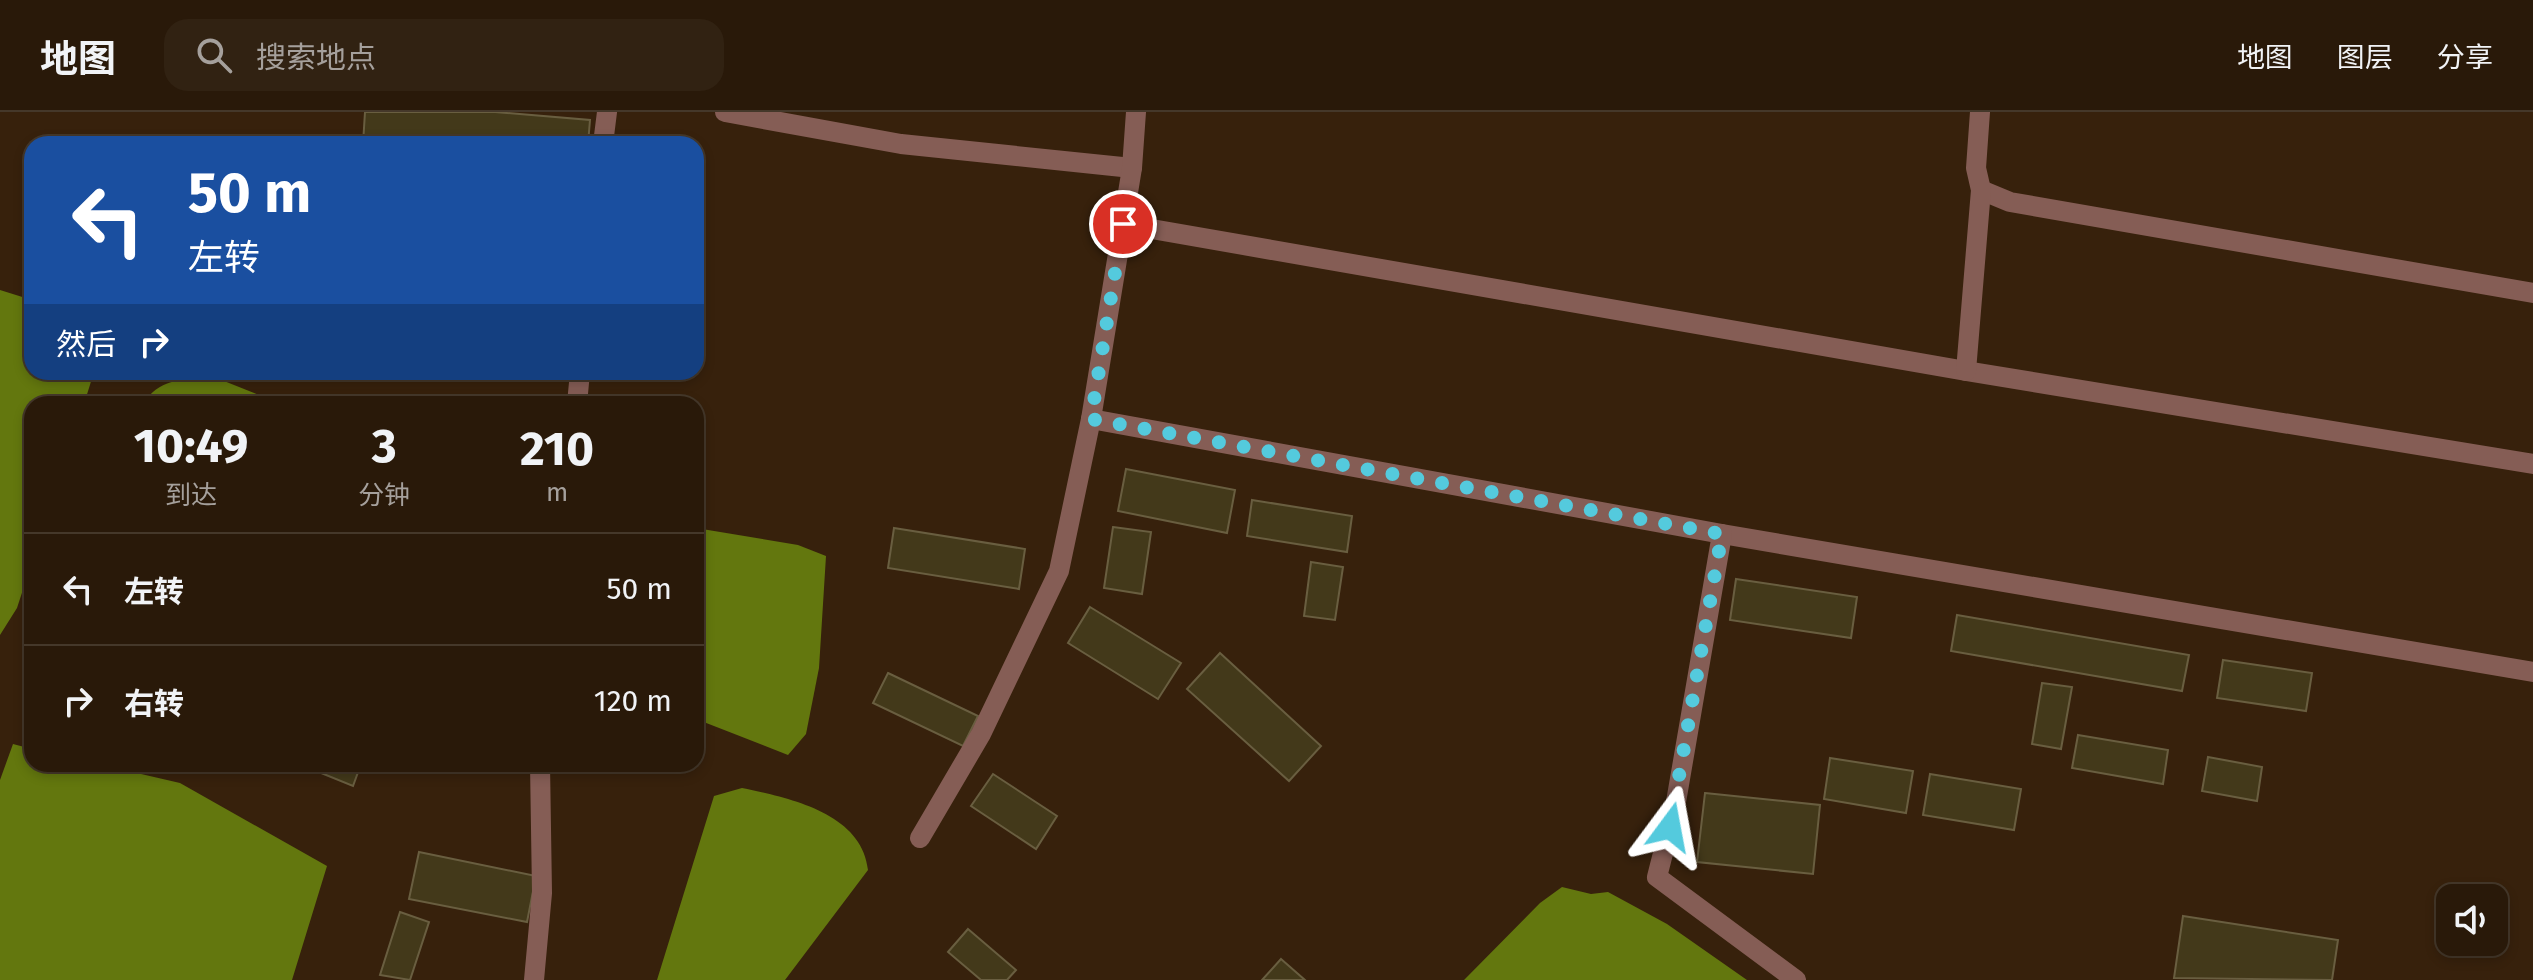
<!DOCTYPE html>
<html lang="zh">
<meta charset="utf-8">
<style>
body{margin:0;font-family:"Fira Sans","Noto Sans SC",sans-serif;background:#312212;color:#f1f3f6;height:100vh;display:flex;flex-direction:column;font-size:30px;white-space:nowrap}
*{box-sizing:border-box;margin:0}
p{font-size:26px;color:#a5a09c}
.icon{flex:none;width:44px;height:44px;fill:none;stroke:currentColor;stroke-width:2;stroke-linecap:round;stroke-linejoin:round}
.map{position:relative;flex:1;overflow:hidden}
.side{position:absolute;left:24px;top:284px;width:680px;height:376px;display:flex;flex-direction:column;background:#291909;border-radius:24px;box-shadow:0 4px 12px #0003,0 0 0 2px #45382a}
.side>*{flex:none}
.hud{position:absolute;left:24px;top:24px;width:680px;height:244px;border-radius:24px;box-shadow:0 4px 12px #0003,0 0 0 2px #45382a;background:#1a4fa0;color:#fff;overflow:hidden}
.buttons{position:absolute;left:2436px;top:772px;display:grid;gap:16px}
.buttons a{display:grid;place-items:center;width:72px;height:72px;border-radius:16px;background:#291909;box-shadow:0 4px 12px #0003,0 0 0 2px #45382a;font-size:40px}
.pin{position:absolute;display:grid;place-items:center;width:68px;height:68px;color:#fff;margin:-34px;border:4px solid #fff;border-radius:50%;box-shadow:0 2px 8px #0007}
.me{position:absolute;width:88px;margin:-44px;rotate:13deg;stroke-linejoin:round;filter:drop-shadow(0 0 6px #0008)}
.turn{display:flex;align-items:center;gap:28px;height:168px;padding:0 32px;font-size:36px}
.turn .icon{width:104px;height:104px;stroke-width:2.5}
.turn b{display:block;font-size:56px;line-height:68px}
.then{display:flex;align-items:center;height:76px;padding:0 32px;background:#0003;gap:16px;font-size:30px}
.eta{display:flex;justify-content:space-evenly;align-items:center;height:136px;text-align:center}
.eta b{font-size:48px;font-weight:700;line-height:56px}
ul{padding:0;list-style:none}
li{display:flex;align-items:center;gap:24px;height:112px;padding:0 32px;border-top:2px solid #45382a}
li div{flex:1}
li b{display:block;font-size:30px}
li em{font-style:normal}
header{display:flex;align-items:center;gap:48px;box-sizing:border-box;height:112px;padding:0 40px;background:#291909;border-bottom:2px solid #45382a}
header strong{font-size:38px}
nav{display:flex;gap:44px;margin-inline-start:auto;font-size:28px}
.search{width:560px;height:72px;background:#312212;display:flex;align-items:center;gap:20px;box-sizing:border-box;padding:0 28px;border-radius:24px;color:#a5a09c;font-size:30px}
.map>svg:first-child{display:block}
</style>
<header>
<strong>地图</strong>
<div class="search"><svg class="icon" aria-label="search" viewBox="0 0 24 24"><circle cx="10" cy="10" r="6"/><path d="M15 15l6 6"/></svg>搜索地点</div>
<nav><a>地图</a><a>图层</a><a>分享</a></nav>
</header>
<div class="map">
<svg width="2533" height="868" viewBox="0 0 2533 868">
<rect width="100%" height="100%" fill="#37210c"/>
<g fill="#63770e">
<path d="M0,178L32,188V260H94L84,292H32V450L17,496L0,523Z"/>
<path d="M209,263L282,292H144C155,268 187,266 209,263Z"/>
<path d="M696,416L798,433L826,444L819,556L806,622L788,643L696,607Z"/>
<path d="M13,632L32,637V652H98L180,671L327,754L292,868H0V668Z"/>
<path d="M742,676C789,686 862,701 868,758L785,868H657L714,684Z"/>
<path d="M1562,775L1591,782L1608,780L1667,812L1747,868H1464L1540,791Z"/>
</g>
<g fill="#43391a" stroke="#695e40" stroke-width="2">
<path d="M365,0H495L590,8L588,32H363Z"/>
<path d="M1126,357L1235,378L1227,421L1118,399Z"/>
<path d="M1252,388L1352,404L1347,440L1247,424Z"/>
<path d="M1113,415L1151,420L1142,482L1104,476Z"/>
<path d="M894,416L1025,437L1019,477L888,456Z"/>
<path d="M1311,450L1343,455L1335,508L1304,504Z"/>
<path d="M1736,467L1857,485L1851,526L1730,508Z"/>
<path d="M1090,495L1181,551L1158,587L1068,531Z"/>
<path d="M1957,503L2189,543L2182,579L1951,539Z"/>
<path d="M1220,541L1321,634L1289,669L1187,577Z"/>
<path d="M2223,548L2312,561L2306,599L2217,586Z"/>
<path d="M888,561L978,604L963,634L873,591Z"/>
<path d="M2042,571L2072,575L2061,637L2032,632Z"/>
<path d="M2078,623L2168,638L2163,672L2072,656Z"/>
<path d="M2208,645L2262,655L2257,689L2202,679Z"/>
<path d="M1830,646L1913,659L1906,701L1824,687Z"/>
<path d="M299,652H361L353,674Z"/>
<path d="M993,662L1057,704L1036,737L971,694Z"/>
<path d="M1930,662L2021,677L2014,718L1923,703Z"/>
<path d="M1705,681L1820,693L1813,762L1697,750Z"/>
<path d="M419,740L536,764L527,810L409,787Z"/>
<path d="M400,800L429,810L410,868L380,863Z"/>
<path d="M2183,804L2338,828L2332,868L2174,866Z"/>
<path d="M968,817L1016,858L1007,868H981L948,840Z"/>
<path d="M1281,847L1305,868H1262Z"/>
</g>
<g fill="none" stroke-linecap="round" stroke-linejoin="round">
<g stroke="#855d55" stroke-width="20">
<path d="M725,0L901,32L1132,56"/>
<path d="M603,32L607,0"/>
<path d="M1981,78L2010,90L2533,181"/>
<path d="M1123,112L1966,259L2533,352"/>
<path d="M1966,259L1981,78L1976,56L1980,0"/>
<path d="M577,292L580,260"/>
<path d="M1091,307L1722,422L2533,560"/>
<path d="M1722,422L1676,690L1657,765L1796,868"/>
<path d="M920,726L981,622L1059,459L1091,307L1132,56L1136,0"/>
<path d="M534,868L542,781L540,652"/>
</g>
</g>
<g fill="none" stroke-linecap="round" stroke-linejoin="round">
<path stroke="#54cadd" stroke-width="14" stroke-dasharray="0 25.2" d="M1123,112L1091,307L1722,422L1670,715"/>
</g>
</svg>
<div class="buttons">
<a><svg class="icon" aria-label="sound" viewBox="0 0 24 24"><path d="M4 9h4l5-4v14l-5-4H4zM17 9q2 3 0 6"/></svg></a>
</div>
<div class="pin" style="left:1123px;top:112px;background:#d93025"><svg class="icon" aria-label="arrive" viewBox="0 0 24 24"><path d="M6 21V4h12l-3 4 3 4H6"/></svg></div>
<svg class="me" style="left:1670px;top:715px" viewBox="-20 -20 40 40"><path d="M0-17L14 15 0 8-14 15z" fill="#54cadd" stroke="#fff" stroke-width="4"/></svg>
<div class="hud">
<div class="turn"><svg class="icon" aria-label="left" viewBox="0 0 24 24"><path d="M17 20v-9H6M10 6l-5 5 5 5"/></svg><div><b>50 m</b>左转</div></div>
<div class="then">然后<svg class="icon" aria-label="right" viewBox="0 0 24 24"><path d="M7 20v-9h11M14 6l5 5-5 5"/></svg></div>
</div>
<section class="side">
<div class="eta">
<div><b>10:49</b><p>到达</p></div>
<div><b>3</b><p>分钟</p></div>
<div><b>210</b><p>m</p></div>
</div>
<ul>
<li><svg class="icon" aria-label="left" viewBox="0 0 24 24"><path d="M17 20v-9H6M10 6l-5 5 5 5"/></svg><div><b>左转</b></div><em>50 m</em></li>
<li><svg class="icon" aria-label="right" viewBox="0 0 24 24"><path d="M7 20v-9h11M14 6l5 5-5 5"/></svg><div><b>右转</b></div><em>120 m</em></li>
</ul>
</section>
</div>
